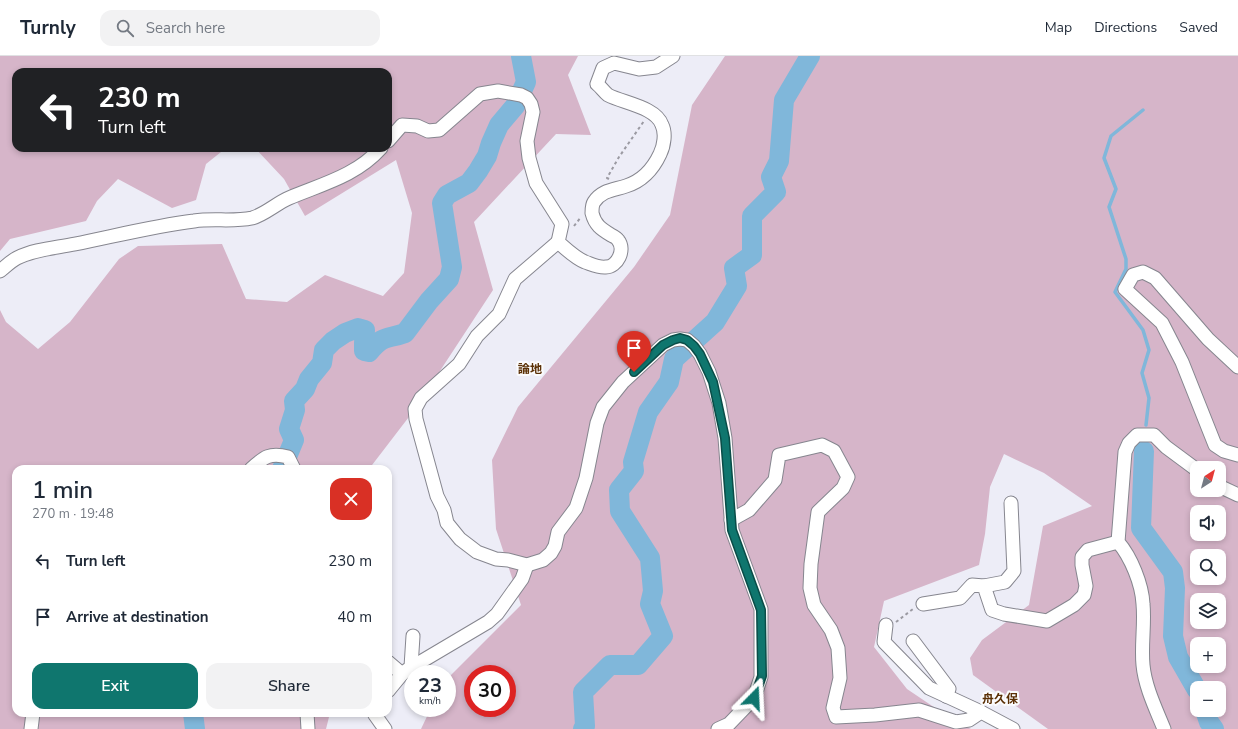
<!DOCTYPE html>
<meta charset="utf-8">
<style>
body{margin:0;font-family:"Nunito Sans","Noto Sans JP",sans-serif;background:#f2f2f3;color:#1f2937;height:100vh;display:flex;flex-direction:column;font-size:15px;white-space:nowrap}
*{box-sizing:border-box;margin:0}
p{font-size:13px;color:#747a83}
.icon{flex:none;width:22px;height:22px;fill:none;stroke:currentColor;stroke-width:2;stroke-linecap:round;stroke-linejoin:round}
.map{position:relative;flex:1;overflow:hidden}
.side{position:absolute;left:12px;top:409px;width:380px;height:252px;display:flex;flex-direction:column;background:#fff;border-radius:12px;box-shadow:0 2px 6px #0003}
.side>*{flex:none}
.hud{position:absolute;left:12px;top:12px;width:380px;height:84px;border-radius:12px;box-shadow:0 2px 6px #0003;background:#202124;color:#fff;overflow:hidden}
.needle{width:26px;rotate:36deg}
.controls{position:absolute;left:1190px;top:405px;display:grid;gap:8px}
.controls a{display:grid;place-items:center;width:36px;height:36px;border-radius:8px;background:#fff;box-shadow:0 2px 6px #0003;font-size:20px}
.speed{position:absolute;left:404px;top:609px;display:flex;gap:8px;font-size:20px;font-weight:700;text-align:center}
.speed>*{display:grid;place-content:center;width:52px;height:52px;border-radius:50%;background:#fff;box-shadow:0 2px 6px #0003;line-height:1}
.speed small{font-size:10px;font-weight:400}
.speed .limit{border:6px solid #d22;background:#fff;color:#111}
.pin{position:absolute;display:grid;place-items:center;width:34px;height:34px;color:#fff;margin:-41px -17px;border-radius:50% 50% 50% 0;rotate:-45deg;box-shadow:0 0 4px #0007}
.pin .icon{rotate:45deg}
.me{position:absolute;width:44px;margin:-22px;rotate:21deg;stroke-linejoin:round;filter:drop-shadow(0 0 3px #0008)}
.turn{display:flex;align-items:center;gap:14px;height:84px;padding:0 20px;font-size:18px}
.turn .icon{width:52px;height:52px;stroke-width:2.5}
.turn b{display:block;font-size:28px;line-height:34px}
.round{display:grid;place-items:center;flex:none;width:42px;height:42px;border-radius:12px;background:#f2f2f3}
.summary{display:flex;align-items:center;justify-content:space-between;height:68px;padding:0 20px}
h1{font-size:24px;font-weight:600;line-height:30px}
.primary-button{display:flex;gap:8px;margin-top:auto;padding:8px 20px}
.primary-button a{flex:1;height:46px;border-radius:12px;background:#0f766e;color:#fff;font-size:16px;font-weight:600;line-height:46px;text-align:center}
.primary-button a+a{background:#f2f2f3;color:#1f2937}
ul{padding:0;list-style:none}
li{display:flex;align-items:center;gap:12px;height:56px;padding:0 20px}
li div{flex:1}
li b{display:block;font-size:15px}
li em{font-style:normal}
header{display:flex;align-items:center;gap:24px;box-sizing:border-box;height:56px;padding:0 20px;background:#fff;border-bottom:1px solid #e0e1e3}
header strong{font-size:19px}
nav{display:flex;gap:22px;margin-inline-start:auto;font-size:14px}
.search{width:280px;height:36px;background:#f2f2f3;display:flex;align-items:center;gap:10px;box-sizing:border-box;padding:0 14px;border-radius:12px;color:#747a83;font-size:15px}
.map>svg:first-child{display:block}
</style>
<header>
<strong>Turnly</strong>
<div class="search"><svg class="icon" aria-label="search" viewBox="0 0 24 24"><circle cx="10" cy="10" r="6"/><path d="M15 15l6 6"/></svg>Search here</div>
<nav><a>Map</a><a>Directions</a><a>Saved</a></nav>
</header>
<div class="map">
<svg width="1238" height="673" viewBox="0 0 1238 673">
<rect width="100%" height="100%" fill="#ededf7"/>
<g fill="#d6b5c9" fill-rule="evenodd">
<path d="M0,0H578L568,19L591,79L556,78L474,166L493,234L415,353L369,413H16V657H330L326,673H0V254L6,266L38,293L70,266L119,203L138,190L222,188L246,243L287,246L325,219L383,240L404,217L412,157L396,104L305,160L284,123L255,92H388V16H16V92H226L206,108L196,144L172,152L118,123L97,145L86,165L10,183L0,195Z"/>
<path d="M725,0H1238V673H1048L973,619L970,602L982,584L1029,549L1043,470L1092,450L1044,417L1004,398L990,431L985,478L979,509L884,545L874,591L907,633L956,666L971,673H421L431,652H447V623L521,549L496,473L492,404L518,351L634,211L670,159L692,49ZM1197,412H1219V434H1197ZM1197,456H1219V478H1197ZM1197,500H1219V522H1197ZM1197,544H1219V566H1197ZM1197,588H1219V610H1197ZM473,618H507V652H473ZM1197,632H1219V654H1197Z"/>
</g>
<g fill="none" stroke-linecap="round" stroke-linejoin="round">
<g stroke="#80b7da" stroke-width="3.5">
<path d="M1143,54L1111,80L1104,102L1116,133L1109,151L1126,203V213L1115,236L1143,274L1149,294L1142,317L1149,342L1146,369"/>
<path d="M1144,395V389"/>
</g>
<g stroke="#80b7da" stroke-width="20">
<path d="M1144,395L1141,472L1173,516L1175,532L1173,580L1178,601L1197,634"/>
<path d="M282,413L294,384L289,373L295,354L294,345L305,333L309,323L322,307L324,294L333,285L345,277L358,272L365,274L364,287V295L369,296C384,278 386,284 405,277L429,245L449,223L452,211L442,147L447,139L469,127L478,115L487,100L491,87L499,69L515,50L526,26L521,0"/>
<path d="M1205,654L1209,666L1214,673"/>
<path d="M193,657L195,673"/>
<path d="M583,673L585,670L583,636L610,609H638L663,580L650,548L653,535L650,502L620,455L619,434L634,415L633,406L648,356L669,326L674,303L715,266L737,230L734,212L752,199V160L776,136L771,121L779,105L784,44L810,0"/>
</g>
<g stroke="#86868f" stroke-width="15">
<g id="minor">
<path d="M388,85L402,69L417,70L428,75L439,74L480,38L498,35L521,39L527,42L531,48L533,56L527,85L529,102L536,127L562,168L558,186C566,193 575,202 585,206C591,208 599,212 606,211C617,211 626,194 618,184C617,182 613,180 611,179C601,173 595,169 592,157C592,153 592,149 594,146C602,134 614,134 626,130C642,125 653,113 660,98C664,90 666,77 662,69C656,51 623,47 608,39C604,36 601,31 597,28L603,12L614,7L639,13L656,11L673,0"/>
<path d="M558,186L515,223L499,258L477,280L459,308L421,342L415,353L416,363L437,440L444,454L447,467L460,483L477,496L496,503L508,504L527,509L543,504L551,497L555,490L558,476L576,452L586,422L597,367L603,351L623,326L663,289L673,284L680,283L687,284L694,290L700,298L709,316L719,347L725,382L732,474L761,553V621L754,642L729,668L718,673"/>
<path d="M0,215C5,211 11,205 17,202C35,193 56,192 75,188C115,180 154,170 194,165C213,162 233,166 252,162C264,159 277,147 289,142C322,128 356,120 381,92"/>
<path d="M1238,311L1208,283L1155,222L1143,216L1133,219L1125,233L1162,267L1182,306L1215,389L1224,395L1238,399"/>
<path d="M251,413C264,401 270,396 288,401L294,413"/>
<path d="M1219,430L1238,439"/>
<path d="M731,464L749,454L775,424L779,399L822,389L834,395L848,421L843,432L818,456L811,508L810,532L814,549L831,574L838,592L840,622L833,652L836,661L875,659L919,654L956,666L969,664L981,656L1013,673"/>
<path d="M984,530L1005,526L1014,515L1011,447"/>
<path d="M923,548L960,542L972,529L984,530L992,554L1004,558L1047,565L1074,549L1084,539L1086,530L1082,509V501L1088,494L1118,486"/>
<path d="M886,569L884,586L929,632L981,656"/>
<path d="M913,585L949,633L946,640"/>
<path d="M388,606L402,618"/>
<path d="M411,611L413,580"/>
<path d="M388,635L402,618L407,614L488,566L497,558L522,523L527,509"/>
<path d="M307,657L308,673"/>
<path d="M374,657L375,659L385,673"/>
<path d="M31,673L33,657"/>
<path d="M1164,673C1156,653 1145,631 1143,609C1141,589 1145,568 1143,548C1142,528 1131,501 1118,486L1125,396L1129,387L1137,379H1154L1166,391L1197,414"/>
</g>
</g>
<g stroke="#9b9aa2" stroke-width="2" stroke-dasharray="3 3" stroke-linecap="butt">
<path d="M609,123L607,122L619,101L644,65"/>
<path d="M574,170L581,161"/>
<path d="M896,566L913,553"/>
</g>
<use href="#minor" stroke="#fff" stroke-width="13"/>
</g>
<g fill="none" stroke-linecap="round" stroke-linejoin="round">
<g stroke="#0a4d48" stroke-width="10">
<path id="route" d="M634,316L663,289L673,284L680,282L687,284L694,290L700,298L713,326L725,382L732,474L761,554L762,620L754,642"/>
</g>
<use href="#route" stroke="#0f766e" stroke-width="7"/>
</g>
<g text-anchor="middle" stroke-width="4" stroke-linejoin="round" paint-order="stroke">
<g font-size="12" font-weight="bold" fill="#5b3006" stroke="#fbfbfd">
<text x="530" y="317">論地</text>
<text x="1000" y="647">舟久保</text>
</g>
</g>
</svg>
<div class="controls">
<a><svg class="needle" viewBox="-14 -14 28 28"><path d="M0-13l5 13h-10z" fill="#e53935"/><path d="M0 13l5-13h-10z" fill="#747a83"/></svg></a>
<a><svg class="icon" aria-label="sound" viewBox="0 0 24 24"><path d="M4 9h4l5-4v14l-5-4H4zM17 9q2 3 0 6"/></svg></a>
<a><svg class="icon" aria-label="search" viewBox="0 0 24 24"><circle cx="10" cy="10" r="6"/><path d="M15 15l6 6"/></svg></a>
<a><svg class="icon" aria-label="layers" viewBox="0 0 24 24"><path d="M12 4l9 5-9 5-9-5zM3 14l9 5 9-5"/></svg></a>
<a>+</a>
<a>−</a>
</div>
<div class="speed"><div>23<small>km/h</small></div><div class="limit">30</div></div>
<div class="pin" style="left:634px;top:316px;background:#d93025"><svg class="icon" aria-label="arrive" viewBox="0 0 24 24"><path d="M6 21V4h12l-3 4 3 4H6"/></svg></div>
<svg class="me" style="left:754px;top:642px" viewBox="-20 -20 40 40"><path d="M0-17L14 15 0 8-14 15z" fill="#0f766e" stroke="#fff" stroke-width="4"/></svg>
<div class="hud">
<div class="turn"><svg class="icon" aria-label="left" viewBox="0 0 24 24"><path d="M17 20v-9H6M10 6l-5 5 5 5"/></svg><div><b>230 m</b>Turn left</div></div>
</div>
<section class="side">
<div class="summary"><div><h1>1 min</h1><p>270 m · 19:48</p></div><a class="round" style="background:#d93025;color:#fff"><svg class="icon" aria-label="close" viewBox="0 0 24 24"><path d="M6 6l12 12M18 6L6 18"/></svg></a></div>
<ul>
<li><svg class="icon" aria-label="left" viewBox="0 0 24 24"><path d="M17 20v-9H6M10 6l-5 5 5 5"/></svg><div><b>Turn left</b></div><em>230 m</em></li>
<li><svg class="icon" aria-label="arrive" viewBox="0 0 24 24"><path d="M6 21V4h12l-3 4 3 4H6"/></svg><div><b>Arrive at destination</b></div><em>40 m</em></li>
</ul>
<div class="primary-button"><a>Exit</a><a>Share</a></div>
</section>
</div>
